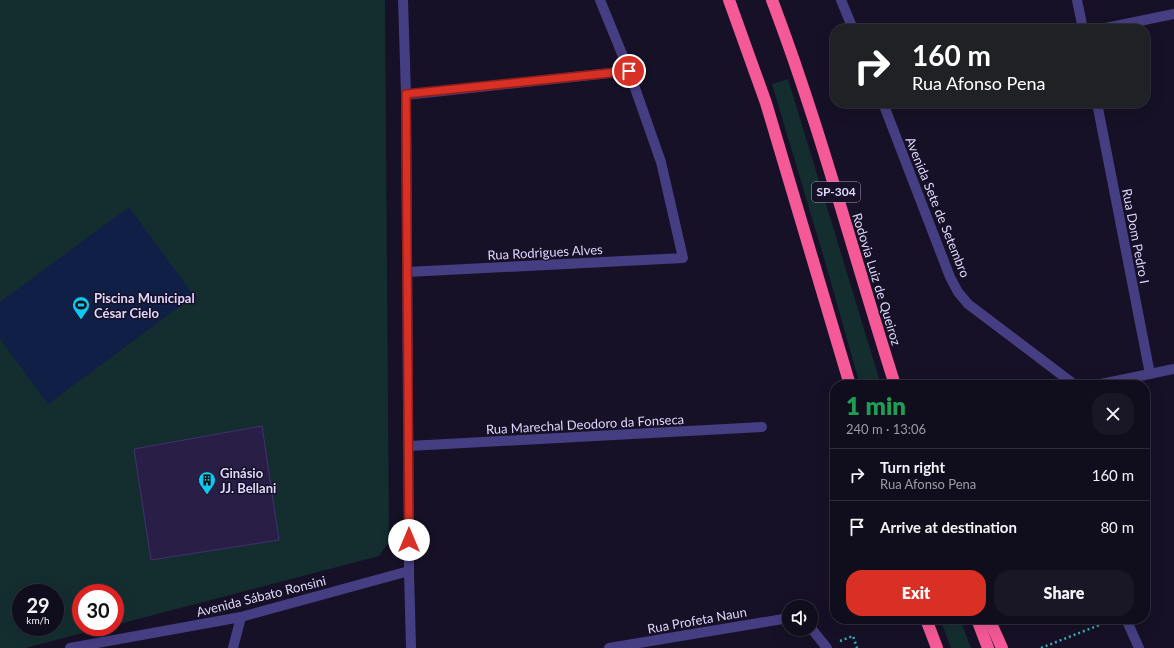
<!DOCTYPE html>
<meta charset="utf-8">
<style>
body{margin:0;font-family:Lato,sans-serif;background:#191625;color:#f1f3f6;height:100vh;display:flex;flex-direction:column;font-size:15px;white-space:nowrap}
*{box-sizing:border-box;margin:0}
p{font-size:13px;color:#9c9ca3}
.icon{flex:none;width:22px;height:22px;fill:none;stroke:currentColor;stroke-width:2;stroke-linecap:round;stroke-linejoin:round}
.map{position:relative;flex:1;overflow:hidden}
.panel{position:absolute;left:830px;top:380px;width:320px;height:244px;display:flex;flex-direction:column;background:#100d1c;border-radius:16px;box-shadow:0 4px 16px #0002,0 0 0 1px #302d3b}
.panel>*{flex:none}
.top-card{position:absolute;left:830px;top:24px;width:320px;height:84px;border-radius:16px;box-shadow:0 4px 16px #0002,0 0 0 1px #302d3b;background:#202124;color:#fff;overflow:hidden}
.tools{position:absolute;left:782px;top:600px;display:grid;gap:8px}
.tools a{display:grid;place-items:center;width:36px;height:36px;border-radius:50%;background:#100d1c;box-shadow:0 4px 16px #0002,0 0 0 1px #302d3b;font-size:20px}
.speed{position:absolute;left:12px;top:584px;display:flex;gap:8px;font-size:20px;font-weight:700;text-align:center}
.speed>*{display:grid;place-content:center;width:52px;height:52px;border-radius:50%;background:#100d1c;box-shadow:0 4px 16px #0002,0 0 0 1px #302d3b;line-height:1}
.speed small{font-size:10px;font-weight:400}
.speed .limit{border:6px solid #d22;background:#fff;color:#111}
.pin{position:absolute;display:grid;place-items:center;width:34px;height:34px;color:#fff;margin:-17px;border:2px solid #fff;border-radius:50%;box-shadow:0 1px 4px #0007}
.me{position:absolute;width:44px;margin:-22px;rotate:0deg;stroke-linejoin:round;filter:drop-shadow(0 0 3px #0008)}
.turn{display:flex;align-items:center;gap:14px;height:84px;padding:0 16px;font-size:18px}
.turn .icon{width:52px;height:52px;stroke-width:2.5}
.turn b{display:block;font-size:28px;line-height:34px}
.round{display:grid;place-items:center;flex:none;width:42px;height:42px;border-radius:16px;background:#191625}
.summary{display:flex;align-items:center;justify-content:space-between;height:68px;padding:0 16px}
h1{font-size:24px;font-weight:800;line-height:30px;color:#1e9e55}
.cta{display:flex;gap:8px;margin-top:auto;padding:8px 16px}
.cta a{flex:1;height:46px;border-radius:16px;background:#d93025;color:#fff;font-size:16px;font-weight:800;line-height:46px;text-align:center}
.cta a+a{background:#191625;color:#f1f3f6}
ul{padding:0;list-style:none}
li{display:flex;align-items:center;gap:12px;height:52px;padding:0 16px;border-top:1px solid #302d3b}
li div{flex:1}
li b{display:block;font-size:15px}
li em{font-style:normal}
.map>svg:first-child{display:block}
</style>
<div class="map">
<svg width="1174" height="648" viewBox="0 0 1174 648">
<rect width="100%" height="100%" fill="#161126"/>
<g fill="#142e2f" fill-rule="evenodd">
<path d="M0,0H385L389,542L379,556L115,625V593H81V627H106L25,648H0ZM21,593H55V627H21Z"/>
<path d="M788,79L881,385H860L826,265L772,84Z"/>
<path d="M940,619H960L971,648H951Z"/>
</g>
<path fill="#0f1f46" d="M129,207L194,296L48,404L0,339V302Z"/>
<path fill="#291e45" stroke="#433170" d="M262,426L279,540L151,560L134,449Z"/>
<g fill="none" stroke-linecap="round" stroke-linejoin="round">
<g stroke="#36afb2" stroke-width="2.5" stroke-dasharray="2 3" stroke-linecap="butt">
<path d="M840,641L853,636L857,648"/>
<path d="M1041,648L1112,620"/>
</g>
<g stroke="#463e82" stroke-width="10">
<path d="M403,0L406,95L409,571L411,648"/>
<path d="M841,0L853,29"/>
<path d="M1077,0L1083,29"/>
<path d="M1101,29L1174,14"/>
<path d="M406,95L629,71"/>
<path d="M883,103L950,277L958,292L968,304L1075,385"/>
<path d="M1097,103L1150,374"/>
<path d="M407,272L683,258L661,162L629,71L600,0"/>
<path d="M1096,385L1174,369"/>
<path d="M409,446L762,427"/>
<path d="M1126,619L1139,648"/>
<path d="M811,628L827,648"/>
<path d="M70,648L241,617L409,571"/>
<path d="M233,648L241,617"/>
<path d="M609,648L789,618"/>
</g>
<g stroke="#f65997" stroke-width="12">
<path d="M729,0L766,103L850,385"/>
<path d="M772,0C820,126 854,257 895,385"/>
<path d="M926,619L937,648"/>
<path d="M977,619L988,648"/>
<path d="M989,619L1002,648"/>
</g>
</g>
<g fill="none" stroke-linecap="round" stroke-linejoin="round">
<g stroke="#8d1f18" stroke-width="10">
<path id="route" d="M409,540L406,94L629,71"/>
</g>
<use href="#route" stroke="#d93025" stroke-width="7"/>
</g>
<defs>
<g id="stadium-pin" transform="scale(0.9)"><path d="M0 17L-7.5 6A9.5 9.5 0 1 1 7.5 6Z" fill="#0ec8f2" stroke="#161126"/><path d="M0-5a6.5 5 0 1 0 0 10a6.5 5 0 1 0 0-10ZM-3.5-1.8h7v3.6h-7Z" fill="#111"/></g>
<g id="building-pin" transform="scale(0.9)"><path d="M0 17L-7.5 6A9.5 9.5 0 1 1 7.5 6Z" fill="#0ec8f2" stroke="#161126"/><path d="M-4-6H4V6H1V3H-1V6H-4ZM-2.5-4.3h1.7v1.8h-1.7ZM.8-4.3h1.7v1.8H.8ZM-2.5-1h1.7V.8h-1.7ZM.8-1h1.7V.8H.8Z" fill="#111"/></g>
</defs>
<g fill-rule="evenodd">
<use href="#stadium-pin" x="81" y="305"/>
<use href="#building-pin" x="207" y="480"/>
</g>
<g text-anchor="middle" stroke-width="3" stroke-linejoin="round" paint-order="stroke">
<rect fill="#161126" stroke="#a39cbc" stroke-width="1" x="812" y="182" width="48" height="20" rx="3"/>
<g font-size="12" font-weight="bold" fill="#dfd7fd">
<text x="836" y="196">SP-304</text>
</g>
<g font-size="13" fill="#dfd7fd" stroke="#161126">
<text transform="translate(938 207) rotate(68)" y="5">Avenida Sete de Setembro</text>
<text transform="translate(1136 236) rotate(79)" y="5">Rua Dom Pedro I</text>
<text transform="translate(545 252) rotate(-3)" y="5">Rua Rodrigues Alves</text>
<text transform="translate(877 279) rotate(73)" y="5">Rodovia Luiz de Queiroz</text>
<text transform="translate(585 424) rotate(-3)" y="5">Rua Marechal Deodoro da Fonseca</text>
<text transform="translate(261 596) rotate(-14)" y="5">Avenida Sábato Ronsini</text>
<text transform="translate(697 620) rotate(-10)" y="5">Rua Profeta Naun</text>
</g>
<g font-size="13" font-weight="bold" fill="#dfd7fd" stroke="#161126" text-anchor="start">
<text x="94" y="303">Piscina Municipal<tspan x="94" dy="15">César Cielo</tspan></text>
<text x="220" y="478">Ginásio<tspan x="220" dy="15">JJ. Bellani</tspan></text>
</g>
</g>
</svg>
<div class="tools">
<a><svg class="icon" aria-label="sound" viewBox="0 0 24 24"><path d="M4 9h4l5-4v14l-5-4H4zM17 9q2 3 0 6"/></svg></a>
</div>
<div class="speed"><div>29<small>km/h</small></div><div class="limit">30</div></div>
<div class="pin" style="left:629px;top:71px;background:#d93025"><svg class="icon" aria-label="arrive" viewBox="0 0 24 24"><path d="M6 21V4h12l-3 4 3 4H6"/></svg></div>
<svg class="me" style="left:409px;top:540px" viewBox="-20 -20 40 40"><circle r="19" fill="#fff"/><path d="M0-13L10 11 0 6-10 11z" fill="#d93025"/></svg>
<div class="top-card">
<div class="turn"><svg class="icon" aria-label="right" viewBox="0 0 24 24"><path d="M7 20v-9h11M14 6l5 5-5 5"/></svg><div><b>160 m</b>Rua Afonso Pena</div></div>
</div>
<section class="panel">
<div class="summary"><div><h1>1 min</h1><p>240 m · 13:06</p></div><a class="round"><svg class="icon" aria-label="close" viewBox="0 0 24 24"><path d="M6 6l12 12M18 6L6 18"/></svg></a></div>
<ul>
<li><svg class="icon" aria-label="right" viewBox="0 0 24 24"><path d="M7 20v-9h11M14 6l5 5-5 5"/></svg><div><b>Turn right</b><p>Rua Afonso Pena</p></div><em>160 m</em></li>
<li><svg class="icon" aria-label="arrive" viewBox="0 0 24 24"><path d="M6 21V4h12l-3 4 3 4H6"/></svg><div><b>Arrive at destination</b></div><em>80 m</em></li>
</ul>
<div class="cta"><a>Exit</a><a>Share</a></div>
</section>
</div>
